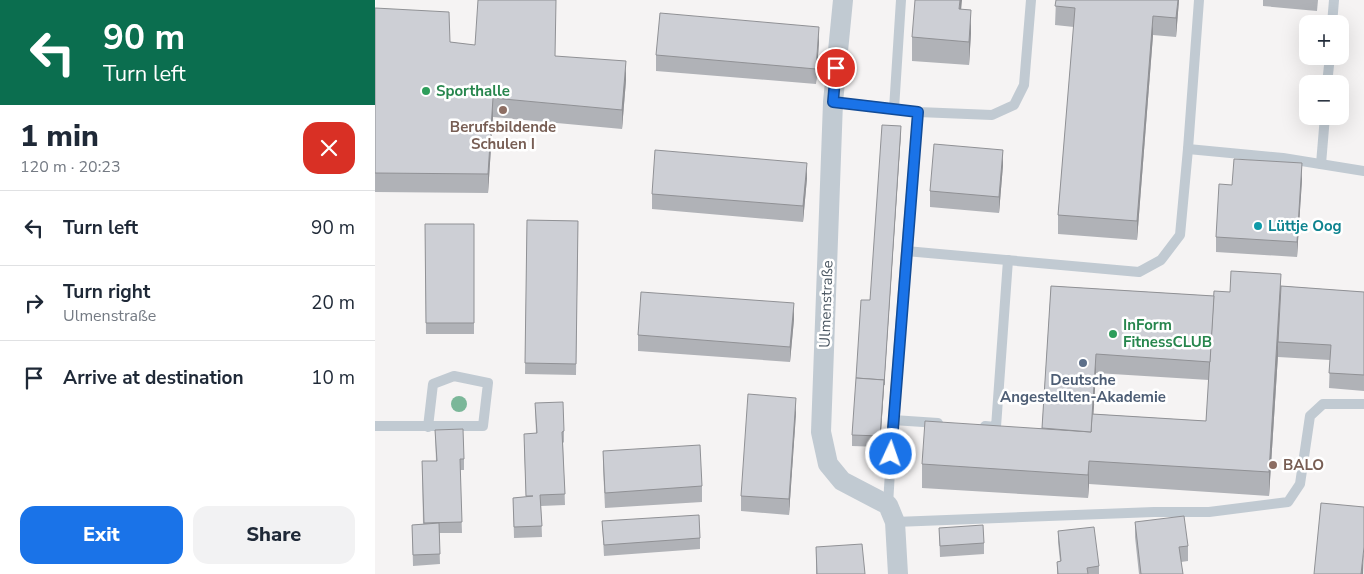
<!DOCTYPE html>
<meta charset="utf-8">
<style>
body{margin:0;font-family:"Nunito Sans",sans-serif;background:#f2f2f3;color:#1f2937;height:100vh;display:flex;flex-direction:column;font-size:19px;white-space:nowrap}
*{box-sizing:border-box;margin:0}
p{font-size:16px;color:#747a83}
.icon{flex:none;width:28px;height:28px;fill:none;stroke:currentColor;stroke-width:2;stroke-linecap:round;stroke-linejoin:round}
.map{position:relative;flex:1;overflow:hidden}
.details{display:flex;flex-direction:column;background:#fff;width:375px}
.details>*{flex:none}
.hud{background:#0b6e4f;color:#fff;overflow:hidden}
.buttons{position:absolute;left:924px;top:15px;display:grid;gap:10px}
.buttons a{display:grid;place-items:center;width:50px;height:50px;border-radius:10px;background:#fff;box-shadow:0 5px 20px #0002;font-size:25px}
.pin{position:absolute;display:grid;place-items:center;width:42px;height:42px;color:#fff;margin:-21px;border:2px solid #fff;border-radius:50%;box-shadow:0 1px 5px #0007}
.me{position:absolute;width:55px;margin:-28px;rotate:3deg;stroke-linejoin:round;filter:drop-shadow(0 0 4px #0008)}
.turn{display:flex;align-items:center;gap:18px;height:105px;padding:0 20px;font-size:22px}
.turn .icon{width:65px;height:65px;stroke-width:2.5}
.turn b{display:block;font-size:35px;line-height:42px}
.round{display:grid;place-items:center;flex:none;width:52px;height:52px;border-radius:15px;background:#f2f2f3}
.headline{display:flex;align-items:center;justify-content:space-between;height:85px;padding:0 20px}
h1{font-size:30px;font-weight:800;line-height:38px}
.action{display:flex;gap:10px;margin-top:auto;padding:10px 20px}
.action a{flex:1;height:58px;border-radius:15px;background:#1a73e8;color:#fff;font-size:20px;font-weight:800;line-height:58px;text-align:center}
.action a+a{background:#f2f2f3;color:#1f2937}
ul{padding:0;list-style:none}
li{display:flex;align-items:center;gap:15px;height:75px;padding:0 20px;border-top:1px solid #e0e1e3}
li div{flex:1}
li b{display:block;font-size:19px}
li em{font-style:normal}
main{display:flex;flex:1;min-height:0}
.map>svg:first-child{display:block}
</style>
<main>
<section class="details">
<div class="hud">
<div class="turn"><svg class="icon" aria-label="left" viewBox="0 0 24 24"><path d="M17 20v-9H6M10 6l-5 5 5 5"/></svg><div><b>90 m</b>Turn left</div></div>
</div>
<div class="headline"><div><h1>1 min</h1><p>120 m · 20:23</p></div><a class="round" style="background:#d93025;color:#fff"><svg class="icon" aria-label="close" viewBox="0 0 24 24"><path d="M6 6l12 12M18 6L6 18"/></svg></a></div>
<ul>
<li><svg class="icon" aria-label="left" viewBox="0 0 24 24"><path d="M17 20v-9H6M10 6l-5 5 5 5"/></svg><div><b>Turn left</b></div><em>90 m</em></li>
<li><svg class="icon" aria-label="right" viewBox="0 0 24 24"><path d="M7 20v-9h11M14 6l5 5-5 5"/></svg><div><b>Turn right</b><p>Ulmenstraße</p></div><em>20 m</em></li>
<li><svg class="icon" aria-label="arrive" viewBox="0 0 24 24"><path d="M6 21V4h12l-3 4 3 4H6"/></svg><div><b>Arrive at destination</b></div><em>10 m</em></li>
</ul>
<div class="action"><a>Exit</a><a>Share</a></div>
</section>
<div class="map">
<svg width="989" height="574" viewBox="0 0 989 574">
<rect width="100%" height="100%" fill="#f5f3f3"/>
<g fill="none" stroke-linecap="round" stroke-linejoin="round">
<g stroke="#c1cad2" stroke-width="10">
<path d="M824,0L813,149L908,158L989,171"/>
<path d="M957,24L959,0"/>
<path d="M952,84L955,56"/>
<path d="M458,102L498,106L543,112L617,115L639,105L649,85L656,0"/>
<path d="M519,109L526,0"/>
<path d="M543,112L531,251L764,272L786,260L805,235L813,149"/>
<path d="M946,164L950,116"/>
<path d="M518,420L563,423"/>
<path d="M0,426H108L113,383L79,376L58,384L53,427"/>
<path d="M610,426L621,427L633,260"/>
<path d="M513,505L518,420L531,251"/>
<path d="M520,522L779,512H834L913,502L925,484L935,416L948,404H989"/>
</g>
<path stroke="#c1cad2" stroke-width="20" d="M468,0L458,102L446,432L453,464L467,481L513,505L520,522L523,574"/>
</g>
<circle fill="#7bb799" cx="84" cy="404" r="8"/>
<g fill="#b0b2b7" fill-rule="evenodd">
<path d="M681,0H804L801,37L778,35L762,240L683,234V215L699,27L680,25Z"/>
<path d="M888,0H943L942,11L888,6Z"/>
<path d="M0,8L75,42L180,56L251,80L247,129L118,117L113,193L0,192Z"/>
<path d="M586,9L596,33L594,65L537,61V37Z"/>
<path d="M444,42L441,84L281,71V55Z"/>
<path d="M526,132L505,447L477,446V435L495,300Z"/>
<path d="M628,165L624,213L555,207V191Z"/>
<path d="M432,178L428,222L277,209V194Z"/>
<path d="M927,179L922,257L841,252V237L857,185Z"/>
<path d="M152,220L203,221L201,375L150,374Z"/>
<path d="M50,224H99V334H51Z"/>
<path d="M676,286L839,296L855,292L906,286L989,292V391L954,388L955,360L903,357V355L894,496L714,484L713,498L547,488V464L667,428ZM721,373L834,380L831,421L718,414Z"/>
<path d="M419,319L415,362L263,351V335Z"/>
<path d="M160,403L189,431V442L188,443L190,505L166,506L167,537L139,538L138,498L151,497L149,445L161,433Z"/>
<path d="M421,413L414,515L366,511V496Z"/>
<path d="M60,430L89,459V470H85L87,533H64L65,564L38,566L37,525L48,524L47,461H61Z"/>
<path d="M228,451L327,486V502L230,508L228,467Z"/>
<path d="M227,521L325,538V549L229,556Z"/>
<path d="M760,522L813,546V561L806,562L808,574H764L760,537Z"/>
<path d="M564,528L609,543V554L565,557Z"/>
<path d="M683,531L724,566V574H682V562L685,561L683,542Z"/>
<path d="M441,547L490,574H441Z"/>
</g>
<g fill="#909195">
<path d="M585,0H587L584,32V9Z"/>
<path d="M803,0H804L801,37V18Z"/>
<path d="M596,10V33L594,65V42Z"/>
<path d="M778,16V35L762,240V221Z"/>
<path d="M444,27V42L441,84V69Z"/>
<path d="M251,61V80L247,129V110Z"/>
<path d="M118,98V117L113,193V174Z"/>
<path d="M526,126V132L505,447V436Z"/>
<path d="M628,150V165L624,213V197Z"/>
<path d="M432,163V178L428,222V206Z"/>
<path d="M927,163V179L922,257V242Z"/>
<path d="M906,274V297L903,342V355L894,496V472Z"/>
<path d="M419,303V319L415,362V347Z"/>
<path d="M721,354V373L716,455V436Z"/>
<path d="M421,398V413L414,515V499Z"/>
<path d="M714,461V484L713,498V475Z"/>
<path d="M989,547L988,574H986Z"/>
</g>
<g fill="#cdcfd5" stroke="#909195">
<path d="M103,0H181L180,56L251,61L247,110L118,98L113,174L0,173V8L74,12L75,42L100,45Z"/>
<path d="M540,0H585L584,9L596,10L594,42L537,37Z"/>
<path d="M681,0H803L801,18L778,16L762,221L683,215L700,8L680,6Z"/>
<path d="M285,13L444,27L441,69L281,55Z"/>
<path d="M507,125L526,126L509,385V380L481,378L486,300H495Z"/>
<path d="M559,144L628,150L624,197L555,191Z"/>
<path d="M280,150L432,163L428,206L277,194Z"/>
<path d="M859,159L927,163L922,242L841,237L844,184L857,185Z"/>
<path d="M152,220L203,221L201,364L150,363Z"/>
<path d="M50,224H99V323H51Z"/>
<path d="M856,271L906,274L894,472L714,461L713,475L547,464L550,421L716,432L717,414L831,421L839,291L855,292Z"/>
<path d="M676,286L839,296L835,362L721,354L716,432L667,428Z"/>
<path d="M906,286L989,292V375L954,373L956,345L903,342Z"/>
<path d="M266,292L419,303L415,347L263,335Z"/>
<path d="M481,378L509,380L505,436L477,435Z"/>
<path d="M373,394L421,398L414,499L366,496Z"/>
<path d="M188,402L189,431L187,432L190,494L165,495L167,526L139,527L138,498L158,496H151L149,434L162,433L160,403Z"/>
<path d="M88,429L89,459H85L87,522L49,523L47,461H62L60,430Z"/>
<path d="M325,445L327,486L230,493L228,451Z"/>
<path d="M946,503L989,507V547L986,574H939Z"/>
<path d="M324,515L325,538L229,545L227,521Z"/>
<path d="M809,516L813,546L804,547L808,574H766L760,522Z"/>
<path d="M64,523L65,554L38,555L37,525Z"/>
<path d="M608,525L609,543L565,546L564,528Z"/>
<path d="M719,527L724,566L712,568L713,574H683L682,562L686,561L683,531Z"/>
<path d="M487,544L490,574H442L441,547Z"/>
</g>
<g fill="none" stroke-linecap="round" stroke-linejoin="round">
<g stroke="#114b97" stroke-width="12">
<path id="route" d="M461,68L458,102L543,112L516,454"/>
</g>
<use href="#route" stroke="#1a73e8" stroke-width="9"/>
</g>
<g fill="#2e9e5b" stroke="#fff" stroke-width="2">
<circle cx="51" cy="91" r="5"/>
<circle cx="738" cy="334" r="5"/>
</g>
<g fill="#8d6e63" stroke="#fff" stroke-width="2">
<circle cx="128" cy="110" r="5"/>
<circle cx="898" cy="465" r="5"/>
</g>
<circle fill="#0f9aa8" stroke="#fff" stroke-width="2" cx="883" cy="226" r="5"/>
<circle fill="#5c6f8a" stroke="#fff" stroke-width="2" cx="708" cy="363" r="5"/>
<g text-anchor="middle" stroke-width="5" stroke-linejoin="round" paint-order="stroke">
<g font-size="15" font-weight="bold" fill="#27864d" stroke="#fff" text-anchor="start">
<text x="61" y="96">Sporthalle</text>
<text x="748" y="330">InForm<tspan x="748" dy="17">FitnessCLUB</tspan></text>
</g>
<g font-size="15" font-weight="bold" fill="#785e54" stroke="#fff">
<text x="128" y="132">Berufsbildende<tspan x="128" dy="17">Schulen I</tspan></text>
<text x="908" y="470" text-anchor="start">BALO</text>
</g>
<g font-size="15" font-weight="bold" fill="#0d838f" stroke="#fff" text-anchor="start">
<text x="893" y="231">Lüttje Oog</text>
</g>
<g font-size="15" fill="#4a5661" stroke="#fff">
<text transform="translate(451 304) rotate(-88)" y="5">Ulmenstraße</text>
</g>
<g font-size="15" font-weight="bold" fill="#4e5e75" stroke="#fff">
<text x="708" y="385">Deutsche<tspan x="708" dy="17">Angestellten-Akademie</tspan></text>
</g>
</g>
</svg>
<div class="buttons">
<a>+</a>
<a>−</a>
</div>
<div class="pin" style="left:461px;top:68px;background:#d93025"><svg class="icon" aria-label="arrive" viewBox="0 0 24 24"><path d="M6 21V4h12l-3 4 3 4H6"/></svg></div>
<svg class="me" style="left:516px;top:454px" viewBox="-20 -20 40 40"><circle r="17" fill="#1a73e8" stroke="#fff" stroke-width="3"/><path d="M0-11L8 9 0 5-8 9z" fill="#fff"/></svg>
</div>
</main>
